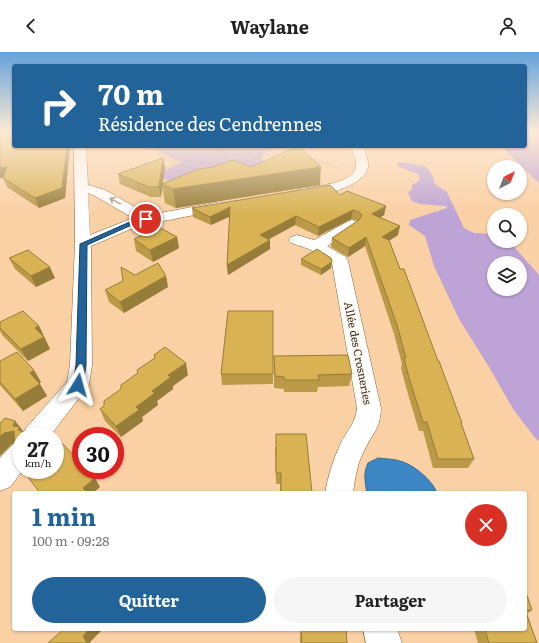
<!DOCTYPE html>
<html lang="fr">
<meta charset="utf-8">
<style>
body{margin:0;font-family:Literata,serif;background:#f6f6f6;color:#222;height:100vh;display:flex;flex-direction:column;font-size:15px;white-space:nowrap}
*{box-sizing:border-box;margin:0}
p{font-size:13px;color:#767676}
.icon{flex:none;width:22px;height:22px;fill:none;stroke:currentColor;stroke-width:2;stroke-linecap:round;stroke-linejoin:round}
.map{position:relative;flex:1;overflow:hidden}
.panel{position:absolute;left:12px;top:439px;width:515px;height:140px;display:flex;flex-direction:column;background:#fff;border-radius:4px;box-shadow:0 1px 3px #0004}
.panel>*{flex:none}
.banner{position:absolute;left:12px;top:12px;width:515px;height:84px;border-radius:4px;box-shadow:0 1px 3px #0004;background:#22649a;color:#fff;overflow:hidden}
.needle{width:26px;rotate:42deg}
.controls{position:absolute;left:487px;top:108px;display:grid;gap:8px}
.controls a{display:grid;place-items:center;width:40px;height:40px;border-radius:50%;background:#fff;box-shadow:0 1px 3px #0004;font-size:20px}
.speed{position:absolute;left:12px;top:375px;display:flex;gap:8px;font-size:20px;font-weight:700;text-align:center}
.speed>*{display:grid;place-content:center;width:52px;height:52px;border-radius:50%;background:#fff;box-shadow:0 1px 3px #0004;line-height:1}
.speed small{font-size:10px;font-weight:400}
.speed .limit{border:6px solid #d22;background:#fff;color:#111}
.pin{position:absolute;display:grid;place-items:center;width:34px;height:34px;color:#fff;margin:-17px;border:2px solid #fff;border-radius:50%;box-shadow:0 1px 4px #0007}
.me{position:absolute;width:44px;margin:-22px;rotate:8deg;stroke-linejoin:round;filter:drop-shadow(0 0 3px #0008)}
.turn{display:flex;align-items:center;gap:14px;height:84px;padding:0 20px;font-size:18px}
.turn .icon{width:52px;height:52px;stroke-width:2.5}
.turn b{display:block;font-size:28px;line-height:34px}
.round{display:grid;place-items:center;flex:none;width:42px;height:42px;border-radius:21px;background:#f6f6f6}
.overview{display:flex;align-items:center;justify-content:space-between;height:68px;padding:0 20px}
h1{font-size:24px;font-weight:700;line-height:30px;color:#22649a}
.action{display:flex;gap:8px;margin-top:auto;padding:8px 20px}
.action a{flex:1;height:46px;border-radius:24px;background:#22649a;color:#fff;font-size:16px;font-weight:700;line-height:46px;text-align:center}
.action a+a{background:#f6f6f6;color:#222}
header{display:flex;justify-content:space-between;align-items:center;height:52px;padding:0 20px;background:#fff;font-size:18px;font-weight:700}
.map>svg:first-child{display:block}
</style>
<header><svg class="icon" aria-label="back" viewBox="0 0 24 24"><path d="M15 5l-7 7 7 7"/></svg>Waylane<svg class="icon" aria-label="person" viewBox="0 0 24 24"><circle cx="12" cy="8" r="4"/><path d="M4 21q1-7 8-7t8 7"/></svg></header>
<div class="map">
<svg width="539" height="591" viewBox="0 0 539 591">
<rect width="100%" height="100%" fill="#fad0a5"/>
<g fill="#bda3d6" fill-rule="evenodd">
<path d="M525,80H539V131L500,94H525Z"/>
<path d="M150,94H280L262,103L263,115L180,132L157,125V121L182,111L159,100Z"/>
<path d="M402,110L425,114C430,119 434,125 435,132L447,140L464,176L474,181L494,182V189H509L539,223V389L536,387L513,357L489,315L459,267L434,214L425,184L409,173L410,168L447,156L446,154L420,152L412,149L408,141L412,137V133L420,128L418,122L397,114L398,111ZM494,211H520V237H494Z"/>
</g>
<path fill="#3c86c6" stroke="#3b6a92" d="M378,406C386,407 396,407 403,410C415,414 433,429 437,441H367C365,430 363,421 368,411Z"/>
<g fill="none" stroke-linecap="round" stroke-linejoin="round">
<g stroke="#8b663e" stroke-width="1">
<g id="minor">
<path d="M74,94H86L88,133L105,138L149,163L220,150L225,151L227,154L225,157L220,158L138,174L91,194L92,313L89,333L50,384H22L26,376L67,330L70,313L75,192ZM88,141L95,144L133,166L90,183Z"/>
<path d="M351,94H363C365,101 369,108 368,115C365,135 315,147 299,143L297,140L299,137C313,134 352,133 356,115C357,108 353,101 351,94Z"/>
<path d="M352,168L357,170L360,173L357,176L327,194L346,205L348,209L381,356C380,378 373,380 364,399C357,412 355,427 353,441H325C328,424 333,408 340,393C347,377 355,374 357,356L332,211L309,197L291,191L289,188L291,185L297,183L314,188L347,170Z"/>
<path d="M21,390V418H23L10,435L0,439V406L12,393Z"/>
<path d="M363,577H397L402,591H366Z"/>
</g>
</g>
<g stroke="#a68868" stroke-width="1.5" stroke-dasharray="0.5 1.5" stroke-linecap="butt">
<path d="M146,94C163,106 181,115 202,118"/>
<path d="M213,94L219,97L231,111"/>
<path d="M276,106L274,101L288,94"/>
<path d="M312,107L339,116"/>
<path d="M238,112L274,101"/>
<path d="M163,117L178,111"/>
<path d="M271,139L273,140"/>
</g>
<path stroke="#a68868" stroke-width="2" stroke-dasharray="0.5 2" stroke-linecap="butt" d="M271,139L281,143"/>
<use href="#minor" fill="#fff" fill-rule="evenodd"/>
</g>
<g fill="#ba9947">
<path d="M14,94H70L65,146L39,156L7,135L3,126Z"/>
<path d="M163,106L165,116L162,132L251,115L320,133L176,156L165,151L162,134L161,145H151L120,132L118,122Z"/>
<path d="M340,143L386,154L384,163L380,165L398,183L389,189L462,371L461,373L474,407L468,416H433L423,379H419L406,335L401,316L402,312L394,282L365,194L348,205L331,195L332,186L358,169L351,167L318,184L295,173L269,187L270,197L228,223L227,213L230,164L211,173L193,165L192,156Z"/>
<path d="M147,181L177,185L179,196L153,210L136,199L134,187Z"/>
<path d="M9,206L55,226L36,235L15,217Z"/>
<path d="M301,207L332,210L331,216L321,223L301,213Z"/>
<path d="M135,223L166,224L168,235L124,261L109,250L105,238Z"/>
<path d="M273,259V332L222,333L221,322Z"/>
<path d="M0,270L39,274L50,297L28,309L3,284L0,279Z"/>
<path d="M274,304L352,322L349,334L318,335L317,340H284V337L274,336Z"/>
<path d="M0,309L41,330L39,331L47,344L23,359L0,333Z"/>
<path d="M138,321L188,323L173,334V337L157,349L158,353L142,365L143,369L121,385L105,369L100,357L104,354Z"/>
<path d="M15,369L23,379L21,384V408L15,400V391L12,392Z"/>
<path d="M275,394L312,441H280V432H276Z"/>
<path d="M525,538L532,558L527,562L537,591H478L474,577H525Z"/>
<path d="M301,578L347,591H300V584Z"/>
</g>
<g fill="#977d3a">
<path d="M67,94H70L65,146L39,156L35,146Z"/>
<path d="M163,106L165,116L161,145L159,135Z"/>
<path d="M7,115L11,125L0,126V116Z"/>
<path d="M321,115L320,133L176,156L173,137Z"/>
<path d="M386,154L384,163L371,171L372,162Z"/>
<path d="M230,155L231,164L211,173L210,165Z"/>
<path d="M353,158L351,167L318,184L319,175Z"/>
<path d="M296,164L295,173L260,192V183Z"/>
<path d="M400,174L398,183L380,194L382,185Z"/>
<path d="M177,185L179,196L153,210L150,198Z"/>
<path d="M366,185L365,194L348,205L349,196Z"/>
<path d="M270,188V197L228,223L227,213Z"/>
<path d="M332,210L331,216L321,223V217Z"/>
<path d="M50,215L55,226L36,235L31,224Z"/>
<path d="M166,224L168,235L124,261L120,250Z"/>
<path d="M39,274L50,297L28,309L21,297L35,276Z"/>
<path d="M186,311L188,323L173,334V337L157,349L158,353L142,365L143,369L121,385L116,374L168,323Z"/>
<path d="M34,318L41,330L37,333L30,321Z"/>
<path d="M40,332L47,344L23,359L15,347Z"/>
<path d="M15,369L20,375L26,384L13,374Z"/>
<path d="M14,379L21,389L12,392L0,404V385L4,381Z"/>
<path d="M95,426L100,435L93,441H86L83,436Z"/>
<path d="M90,577H103L90,590L91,591H87L83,584Z"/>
</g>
<g fill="#d8b253" stroke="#977d3a">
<path d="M0,80H14V94H67L62,136L35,146L3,126L7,115L0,116Z"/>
<path d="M299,94L321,115L173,137L162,132L199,117L213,115L233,108L251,115Z"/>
<path d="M163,106L159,135H149L118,122Z"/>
<path d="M330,133L340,143L347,139L386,154L372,162L400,174L382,185L389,188L400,217H404L438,309H439L462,371H461L474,407H438L427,370H423L409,326L404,306H406L397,273L366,185L349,196L332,186L359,168L362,163L359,160L353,158L319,175L296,164L260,183L270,188L227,213L230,155L210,165L192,156Z"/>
<path d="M157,174L177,185L150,198L134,187L147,181L148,178Z"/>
<path d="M317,197L331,206L332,210L321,217L301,207Z"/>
<path d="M28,198L50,215L31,224L9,206Z"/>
<path d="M158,211L166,224L120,250L105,238L123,229L121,215L135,223Z"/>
<path d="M23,259L39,274L35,276L44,285L21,297L0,276V270Z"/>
<path d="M228,259H273V322H221Z"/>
<path d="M165,295L186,311L168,323L171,325L152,339L155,341L136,355L139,358L116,374L100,357L104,354V349L121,337V333L138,321L137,318L155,306L154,303Z"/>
<path d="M17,300L34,318L30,321L40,332L15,347L0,330V309Z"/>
<path d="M348,303L352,322L318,323L319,328H284V325L275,324L274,304Z"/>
<path d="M5,366L15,369L13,374L20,375L18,378L39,384H21V403L15,400L14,379L4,381L0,385V371Z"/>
<path d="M276,382H306L312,441H281V421H276Z"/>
<path d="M55,389L62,391L81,411V418H87L95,426L83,436L87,441H40L28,425L37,418H55Z"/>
<path d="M525,538L532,558H525L537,591H489L485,577H525Z"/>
<path d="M64,577H90L83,584L87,591H48Z"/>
<path d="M346,577L347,591H302L301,578Z"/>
</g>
<defs><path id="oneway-shaft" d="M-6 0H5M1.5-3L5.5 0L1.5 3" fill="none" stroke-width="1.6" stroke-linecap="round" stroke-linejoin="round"/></defs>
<use stroke="#a69f98" href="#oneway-shaft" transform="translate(115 149) rotate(-151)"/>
<linearGradient id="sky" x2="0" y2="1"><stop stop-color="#63a2da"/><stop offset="0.49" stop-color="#fdead6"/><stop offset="1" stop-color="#fdead6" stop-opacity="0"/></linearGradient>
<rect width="539" height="163" fill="url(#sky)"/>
<path fill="#22649a" stroke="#164164" d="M146,165H149V168L136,171L87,193L86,313L83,333L82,335H75L73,333L76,313L80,192L132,169Z"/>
<g text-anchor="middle" stroke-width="4" stroke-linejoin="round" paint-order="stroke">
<g font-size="11" fill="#3a2a19" stroke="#fdf9f4">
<text transform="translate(358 301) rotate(79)" y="4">Allée des Crosneries</text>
</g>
</g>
</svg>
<div class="controls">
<a><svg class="needle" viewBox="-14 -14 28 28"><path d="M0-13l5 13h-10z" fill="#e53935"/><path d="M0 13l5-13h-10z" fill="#767676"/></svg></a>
<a><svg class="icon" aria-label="search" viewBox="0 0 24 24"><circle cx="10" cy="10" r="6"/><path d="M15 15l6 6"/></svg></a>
<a><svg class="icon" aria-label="layers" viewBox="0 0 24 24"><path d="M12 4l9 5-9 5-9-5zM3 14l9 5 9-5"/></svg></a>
</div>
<div class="speed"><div>27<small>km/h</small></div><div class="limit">30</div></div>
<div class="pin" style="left:146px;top:167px;background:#d93025"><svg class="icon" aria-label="arrive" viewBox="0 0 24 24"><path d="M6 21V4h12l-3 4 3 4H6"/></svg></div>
<svg class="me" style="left:78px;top:333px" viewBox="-20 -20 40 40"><path d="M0-17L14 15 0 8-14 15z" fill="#22649a" stroke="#fff" stroke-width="4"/></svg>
<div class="banner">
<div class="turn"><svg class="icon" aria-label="right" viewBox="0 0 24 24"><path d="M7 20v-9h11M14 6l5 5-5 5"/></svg><div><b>70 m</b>Résidence des Cendrennes</div></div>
</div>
<section class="panel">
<div class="overview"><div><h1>1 min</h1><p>100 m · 09:28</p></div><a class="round" style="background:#d93025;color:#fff"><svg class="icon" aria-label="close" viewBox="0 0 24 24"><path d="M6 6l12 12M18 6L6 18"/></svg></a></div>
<div class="action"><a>Quitter</a><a>Partager</a></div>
</section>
</div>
